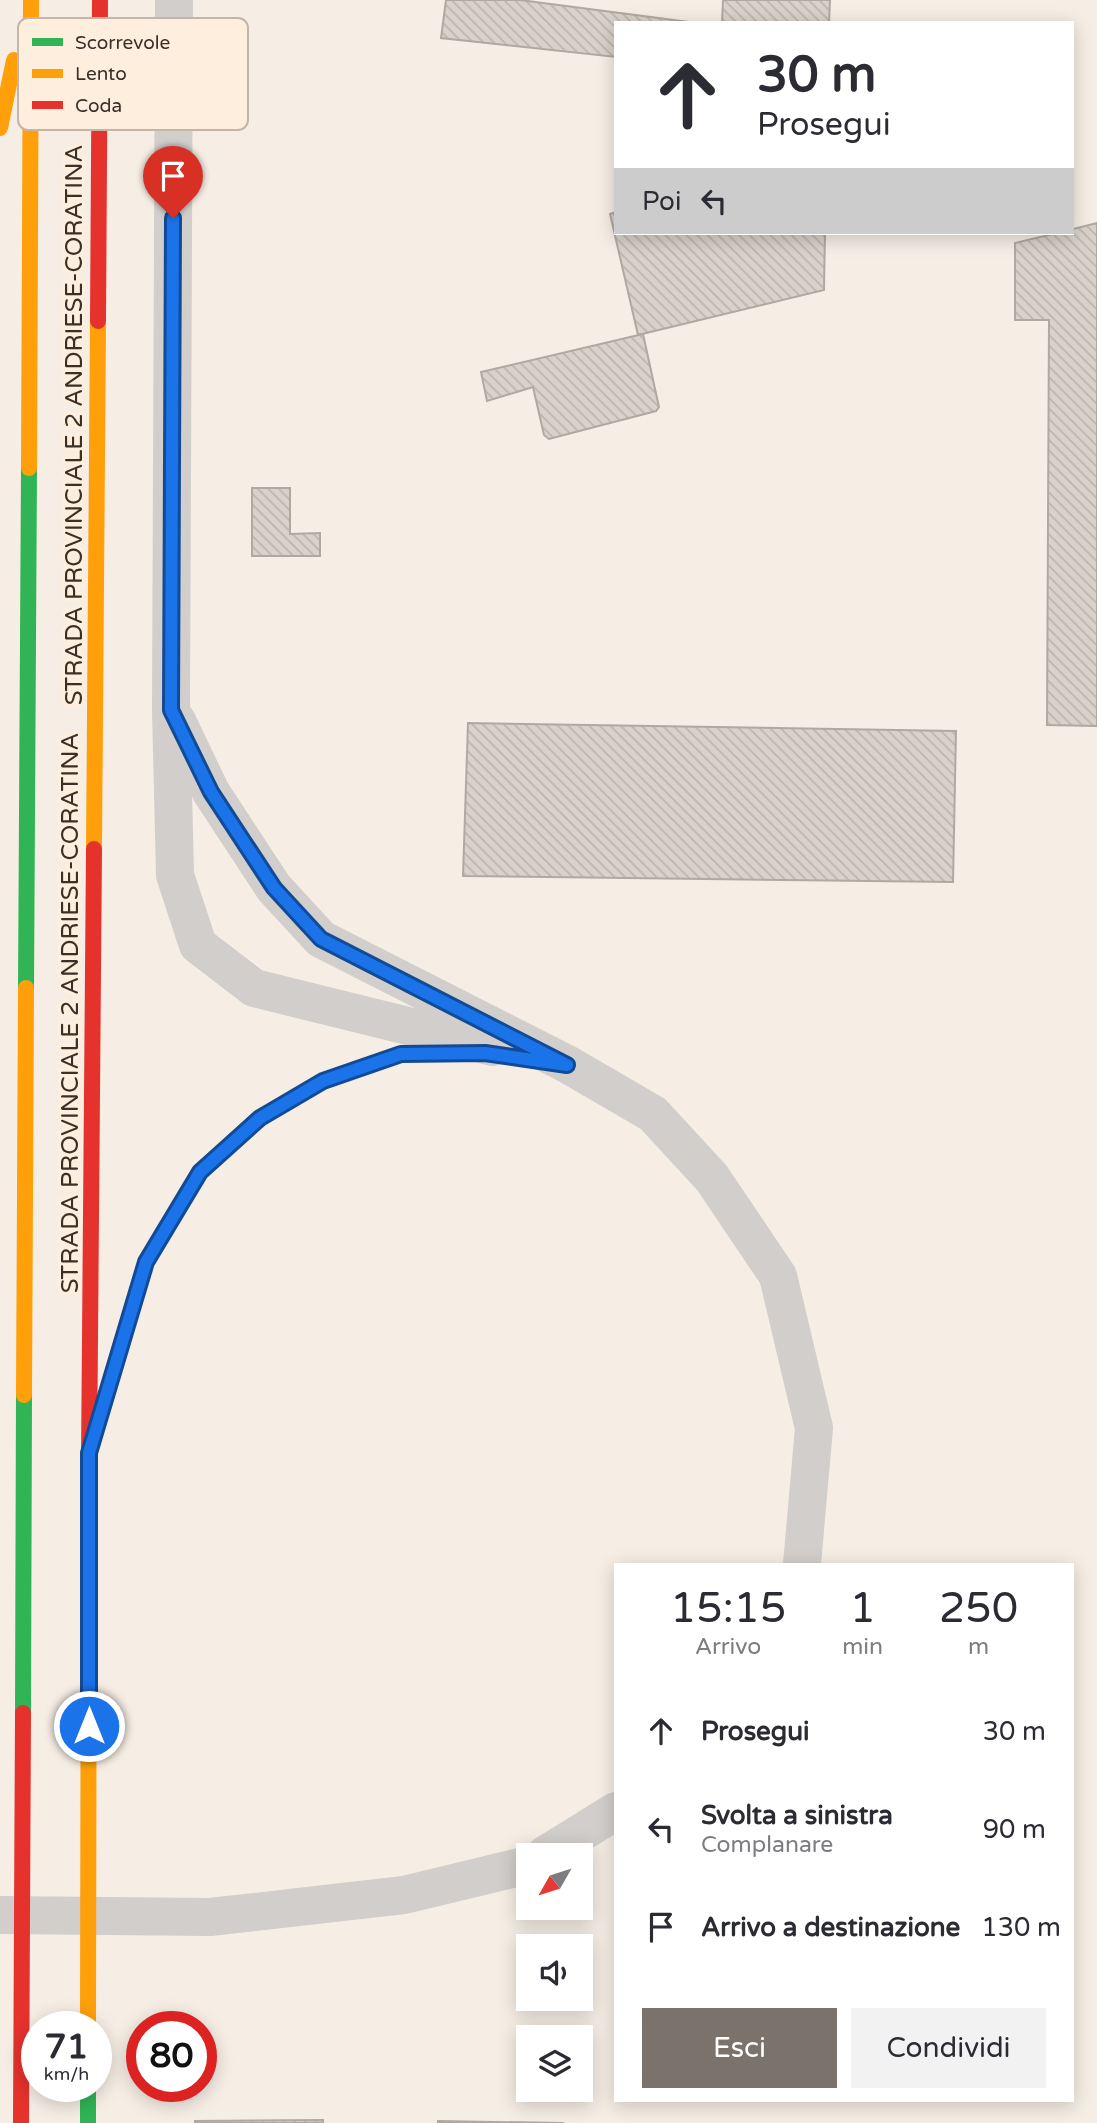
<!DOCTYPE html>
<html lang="it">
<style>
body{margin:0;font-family:"Varela Round",sans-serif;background:#f2f2f3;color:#2b2b33;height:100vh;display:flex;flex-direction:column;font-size:26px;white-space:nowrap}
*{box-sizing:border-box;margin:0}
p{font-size:23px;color:#7c7c81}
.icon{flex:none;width:38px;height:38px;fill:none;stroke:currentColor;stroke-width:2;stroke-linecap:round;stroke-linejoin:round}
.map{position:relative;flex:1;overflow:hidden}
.details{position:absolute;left:614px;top:1563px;width:460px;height:539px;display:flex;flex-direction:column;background:#fff;border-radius:0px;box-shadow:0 4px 18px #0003}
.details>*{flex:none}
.top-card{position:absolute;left:614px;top:21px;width:460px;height:214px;border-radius:0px;box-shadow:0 4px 18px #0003;background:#fff;color:#2b2b33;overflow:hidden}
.needle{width:46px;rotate:231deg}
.fabs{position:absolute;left:516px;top:1843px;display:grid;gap:14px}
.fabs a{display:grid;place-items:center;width:77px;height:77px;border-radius:0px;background:#fff;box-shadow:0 4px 18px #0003;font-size:35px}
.speed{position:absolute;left:21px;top:2011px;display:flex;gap:14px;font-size:35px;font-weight:700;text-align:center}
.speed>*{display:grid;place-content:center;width:91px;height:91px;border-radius:50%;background:#fff;box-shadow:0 4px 18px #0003;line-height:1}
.speed small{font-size:18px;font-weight:400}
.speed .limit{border:10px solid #d22;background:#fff;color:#111}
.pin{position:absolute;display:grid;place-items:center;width:60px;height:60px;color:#fff;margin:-72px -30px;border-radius:50% 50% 50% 0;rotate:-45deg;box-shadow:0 0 7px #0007}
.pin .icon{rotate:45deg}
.me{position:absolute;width:77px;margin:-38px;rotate:0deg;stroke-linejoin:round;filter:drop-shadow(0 0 5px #0008)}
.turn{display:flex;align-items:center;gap:24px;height:147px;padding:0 28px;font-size:32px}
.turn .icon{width:91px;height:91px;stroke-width:2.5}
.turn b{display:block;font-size:49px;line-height:60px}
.then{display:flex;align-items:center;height:66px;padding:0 28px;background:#0003;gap:14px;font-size:26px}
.eta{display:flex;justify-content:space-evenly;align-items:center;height:119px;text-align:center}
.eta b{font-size:42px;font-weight:600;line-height:49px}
.cta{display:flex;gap:14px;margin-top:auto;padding:14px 28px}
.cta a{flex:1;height:80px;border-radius:0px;background:#7b736b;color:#fff;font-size:28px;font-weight:600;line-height:80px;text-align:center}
.cta a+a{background:#f2f2f3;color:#2b2b33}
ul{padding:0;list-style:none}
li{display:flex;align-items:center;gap:21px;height:98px;padding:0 28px}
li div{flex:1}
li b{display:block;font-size:26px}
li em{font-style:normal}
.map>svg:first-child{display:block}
</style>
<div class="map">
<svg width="1097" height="2123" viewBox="0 0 1097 2123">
<defs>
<pattern id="building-back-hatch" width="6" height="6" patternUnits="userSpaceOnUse" patternTransform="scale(1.75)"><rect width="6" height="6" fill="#d9d2ca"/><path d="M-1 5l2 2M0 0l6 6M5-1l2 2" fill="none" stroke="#bbb5ae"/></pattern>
</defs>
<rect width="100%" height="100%" fill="#f6eee5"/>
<g fill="url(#building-back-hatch)" stroke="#b0a9a1" stroke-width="2">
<path d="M446,0H520L697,23H616V57L441,38Z"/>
<path d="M723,0H830L829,23H722Z"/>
<path d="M616,212V233H825L824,290L638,335L610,214Z"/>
<path d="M1097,223V726L1047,725L1049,320H1015V243L1057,233H1073V229Z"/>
<path d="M643,334L659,407L656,411L549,439L544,435L533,387L487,401L481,372Z"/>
<path d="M252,488H290V534L320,533V556H252Z"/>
<path d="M468,723L956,731L953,882L463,876Z"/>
<path d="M323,2120V2123H195V2121Z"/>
<path d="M438,2121L564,2123H438Z"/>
</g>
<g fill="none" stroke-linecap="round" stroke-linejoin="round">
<g stroke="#d1cecb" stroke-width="38">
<path d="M174,0L171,710L175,875L198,945L254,988L493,1047"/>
<path d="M177,721L211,792L274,888L321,939L567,1064L653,1114L712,1178L778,1276L814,1428L802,1564"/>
<path d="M545,1855L616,1811"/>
<path d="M0,1915L210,1917L404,1895L528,1865"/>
</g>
<g stroke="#30b455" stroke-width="16">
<path d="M26,988L29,468"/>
<path d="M23,1713L24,1395"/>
<path d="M88,2086V2123"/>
</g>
<g stroke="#ff9f0a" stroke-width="16">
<path d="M0,128L14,60"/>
<path d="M29,468L31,0"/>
<path d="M94,849L98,321"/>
<path d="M289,1101L323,1081L402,1054L485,1053L567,1064"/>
<path d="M24,1395L26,988"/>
<path d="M88,2026L89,1460"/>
</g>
<g stroke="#e5322d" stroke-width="16">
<path d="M98,321L100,0"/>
<path d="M102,1411L146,1262L200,1172L259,1118L289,1101"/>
<path d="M89,1460L94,849"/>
<path d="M21,2123L23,1713"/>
</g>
</g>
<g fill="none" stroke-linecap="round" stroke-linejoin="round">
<g stroke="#114b97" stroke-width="18">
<path id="route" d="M89,1726V1453L146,1262L200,1172L260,1118L323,1081L401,1054L485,1053L567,1065L321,939L274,888L211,792L171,710L173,218"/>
</g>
<use href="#route" stroke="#1a73e8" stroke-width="12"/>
</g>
<g text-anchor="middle" stroke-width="7" stroke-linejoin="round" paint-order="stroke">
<g font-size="24" fill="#393129" stroke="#feeedd">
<text transform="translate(74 425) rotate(-90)" y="8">STRADA PROVINCIALE 2 ANDRIESE-CORATINA</text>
<text transform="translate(70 1013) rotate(-90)" y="8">STRADA PROVINCIALE 2 ANDRIESE-CORATINA</text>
</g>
</g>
<rect x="18" y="18" width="230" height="112" rx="10" fill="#feeedd" stroke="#c3b5a7" stroke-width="2"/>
<rect x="32" y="38" width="31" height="8" fill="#30b455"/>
<rect x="32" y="69" width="31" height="9" fill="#ff9f0a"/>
<rect x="32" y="101" width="31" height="8" fill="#e5322d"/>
<g font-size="19" fill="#393129">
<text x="75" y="49">Scorrevole</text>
<text x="75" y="80">Lento</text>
<text x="75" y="112">Coda</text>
</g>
</svg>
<div class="fabs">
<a><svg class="needle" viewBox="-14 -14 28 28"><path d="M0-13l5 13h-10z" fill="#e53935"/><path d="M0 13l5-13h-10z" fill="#7c7c81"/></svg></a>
<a><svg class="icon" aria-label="sound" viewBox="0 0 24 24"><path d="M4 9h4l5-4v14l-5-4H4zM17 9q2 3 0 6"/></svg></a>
<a><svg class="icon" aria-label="layers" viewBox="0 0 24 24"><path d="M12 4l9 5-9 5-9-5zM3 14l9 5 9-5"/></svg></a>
</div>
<div class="speed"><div>71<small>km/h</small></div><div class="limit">80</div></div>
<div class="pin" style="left:173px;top:218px;background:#d93025"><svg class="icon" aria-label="arrive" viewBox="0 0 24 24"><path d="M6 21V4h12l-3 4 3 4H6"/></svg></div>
<svg class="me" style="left:89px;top:1726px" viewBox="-20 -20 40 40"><circle r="17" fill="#1a73e8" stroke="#fff" stroke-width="3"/><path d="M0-11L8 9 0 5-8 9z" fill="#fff"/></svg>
<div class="top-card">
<div class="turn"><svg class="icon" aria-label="ahead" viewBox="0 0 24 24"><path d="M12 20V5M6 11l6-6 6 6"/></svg><div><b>30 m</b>Prosegui</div></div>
<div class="then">Poi<svg class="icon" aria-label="left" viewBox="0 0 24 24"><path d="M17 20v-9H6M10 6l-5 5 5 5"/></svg></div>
</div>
<section class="details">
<div class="eta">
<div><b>15:15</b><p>Arrivo</p></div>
<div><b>1</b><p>min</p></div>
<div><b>250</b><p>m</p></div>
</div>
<ul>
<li><svg class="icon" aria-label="ahead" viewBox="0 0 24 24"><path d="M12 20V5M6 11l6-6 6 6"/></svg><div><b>Prosegui</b></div><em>30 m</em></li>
<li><svg class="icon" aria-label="left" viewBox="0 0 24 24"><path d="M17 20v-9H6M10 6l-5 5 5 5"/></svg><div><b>Svolta a sinistra</b><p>Complanare</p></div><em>90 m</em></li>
<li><svg class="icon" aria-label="arrive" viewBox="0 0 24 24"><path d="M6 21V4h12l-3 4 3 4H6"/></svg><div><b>Arrivo a destinazione</b></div><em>130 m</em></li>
</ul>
<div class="cta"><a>Esci</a><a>Condividi</a></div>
</section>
</div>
